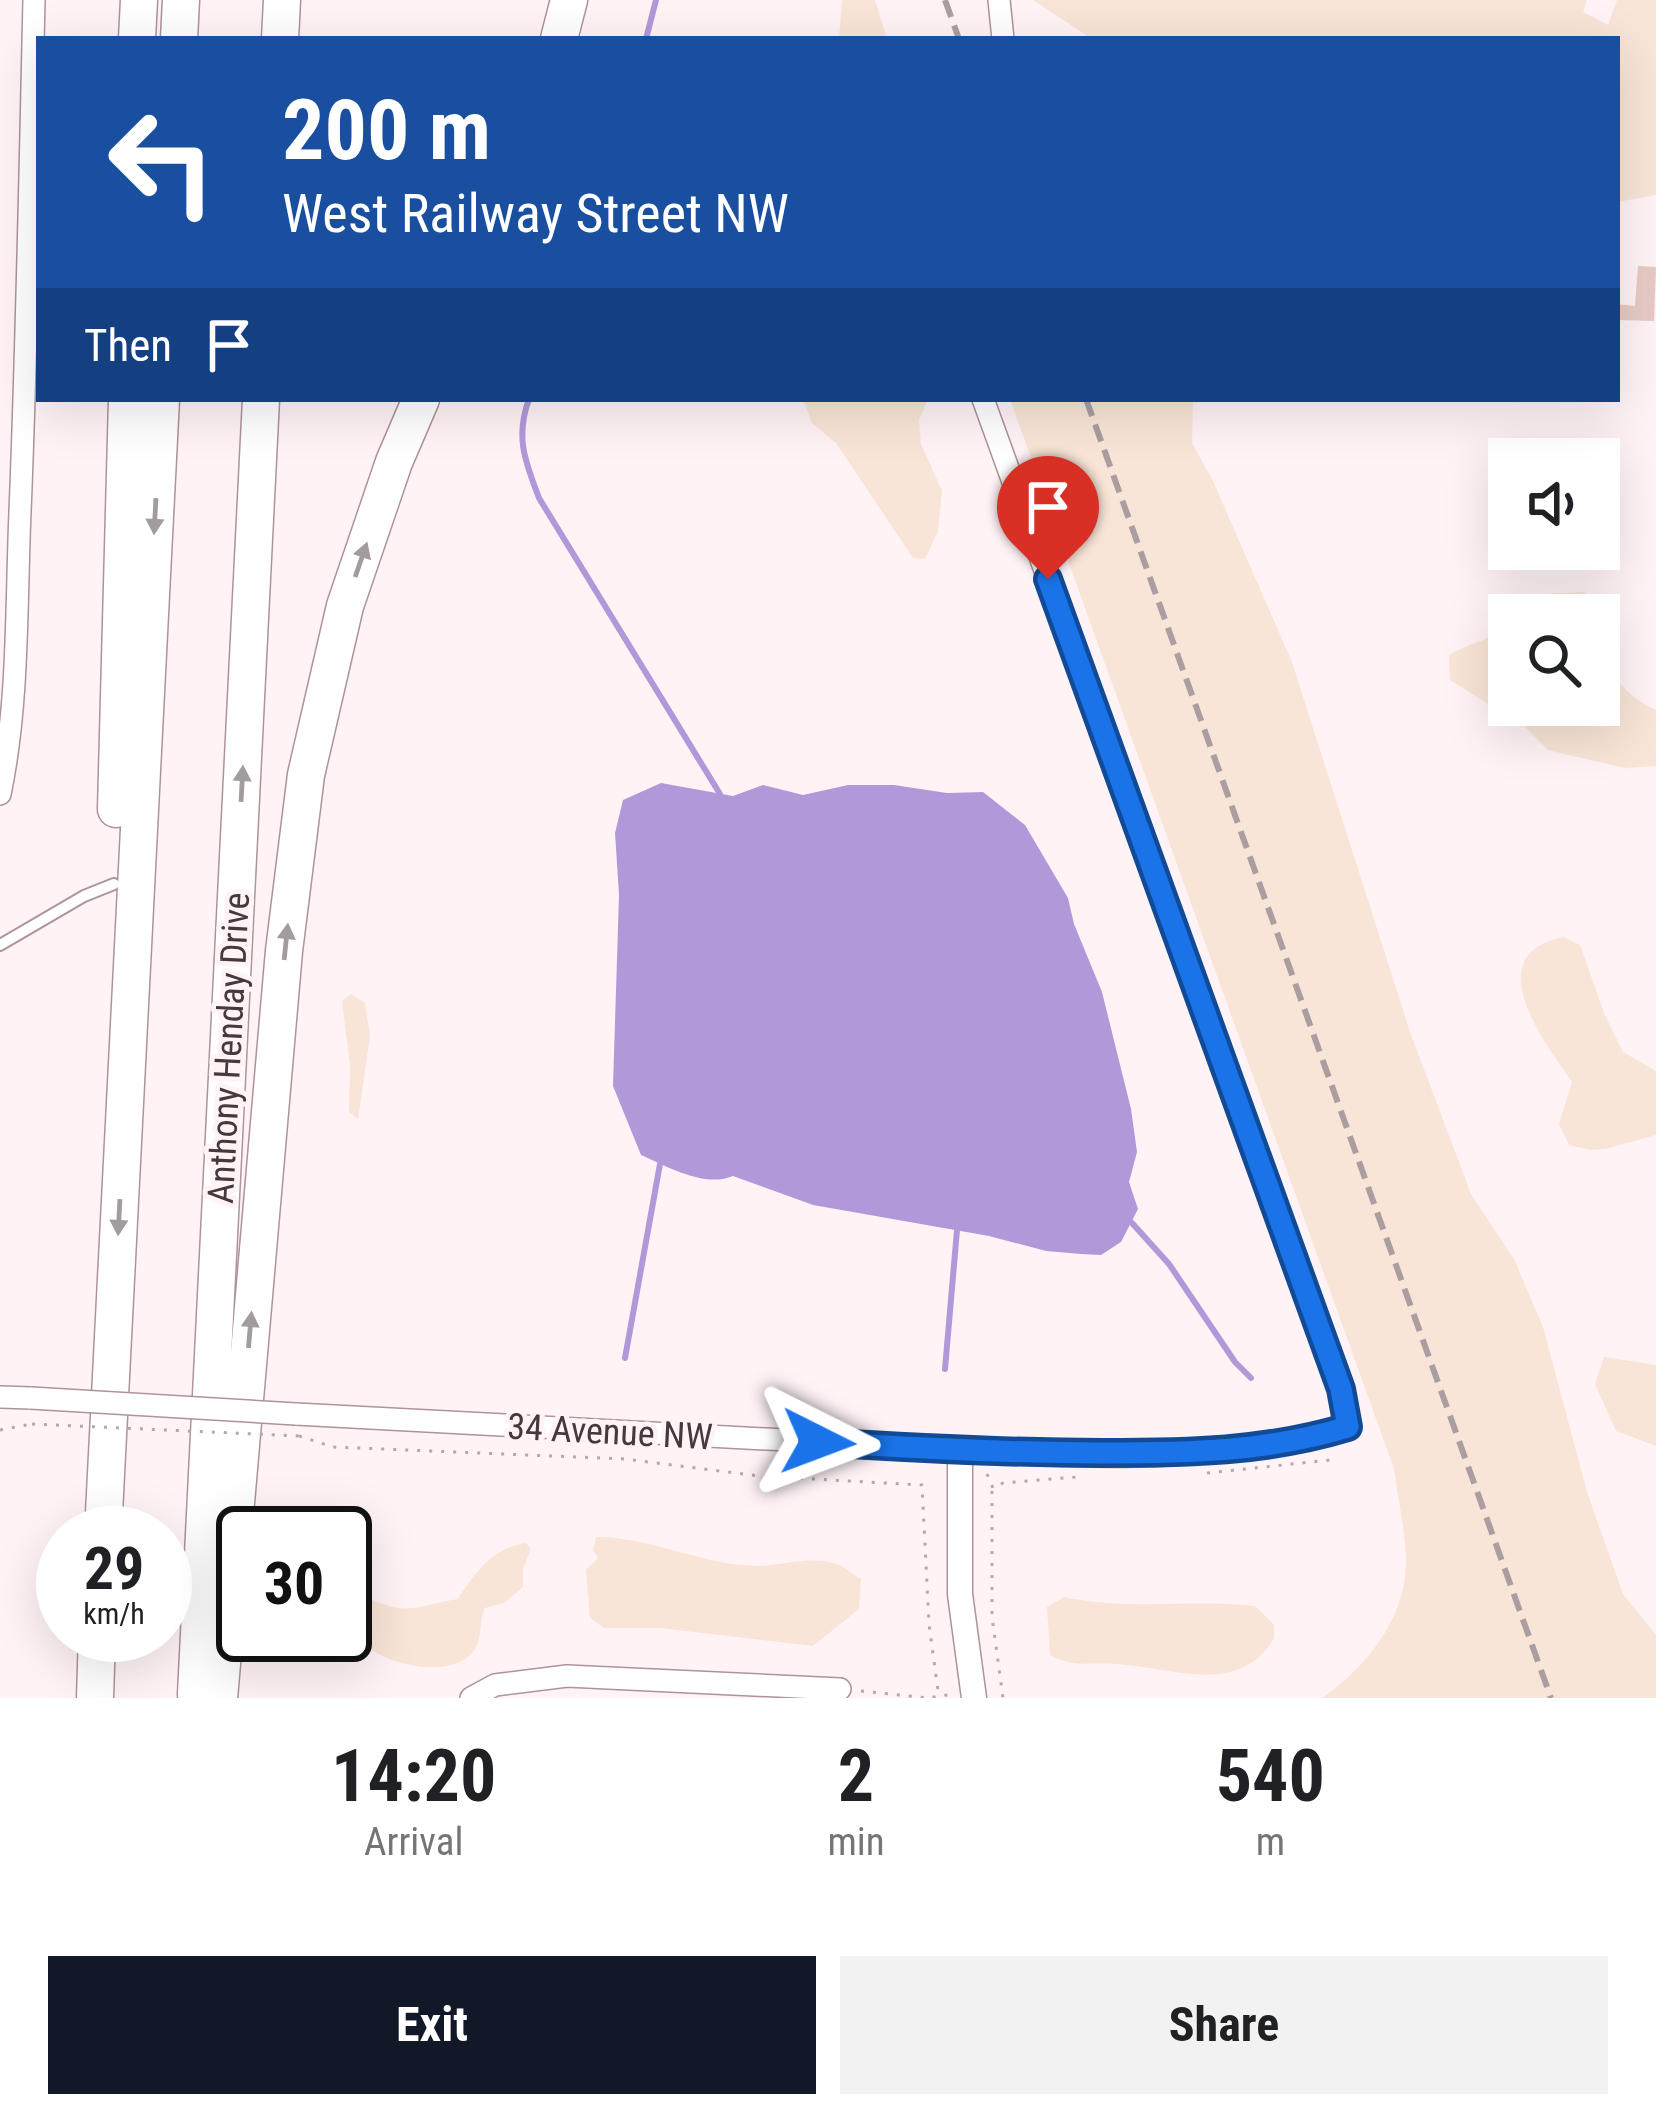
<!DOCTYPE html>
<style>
body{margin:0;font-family:"Roboto Condensed",sans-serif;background:#f2f2f2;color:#202124;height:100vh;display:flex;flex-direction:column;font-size:45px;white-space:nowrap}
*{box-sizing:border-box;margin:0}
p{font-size:39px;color:#757577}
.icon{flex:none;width:66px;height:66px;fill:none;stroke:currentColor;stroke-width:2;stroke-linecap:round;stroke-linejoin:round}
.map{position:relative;height:1698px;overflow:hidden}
.drawer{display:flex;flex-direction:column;background:#fff;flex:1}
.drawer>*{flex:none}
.hud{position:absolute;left:36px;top:36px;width:1584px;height:366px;border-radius:0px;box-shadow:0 12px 48px #0002;background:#1a4fa0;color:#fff;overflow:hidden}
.fabs{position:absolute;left:1488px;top:438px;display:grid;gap:24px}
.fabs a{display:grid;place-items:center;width:132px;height:132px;border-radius:0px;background:#fff;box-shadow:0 12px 48px #0002;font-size:60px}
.speed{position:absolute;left:36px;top:1506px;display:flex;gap:24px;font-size:60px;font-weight:700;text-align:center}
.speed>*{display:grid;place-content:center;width:156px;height:156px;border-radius:50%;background:#fff;box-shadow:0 12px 48px #0002;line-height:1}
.speed small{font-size:30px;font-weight:400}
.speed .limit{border:6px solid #111;border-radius:18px;background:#fff;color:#111}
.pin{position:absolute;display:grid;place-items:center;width:102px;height:102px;color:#fff;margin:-123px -51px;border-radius:50% 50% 50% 0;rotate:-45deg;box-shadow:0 0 12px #0007}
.pin .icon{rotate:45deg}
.me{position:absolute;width:132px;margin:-66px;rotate:93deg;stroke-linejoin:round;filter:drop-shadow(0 0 9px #0008)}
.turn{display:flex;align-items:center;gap:42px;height:252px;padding:0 48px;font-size:54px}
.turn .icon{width:156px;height:156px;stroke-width:2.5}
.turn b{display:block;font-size:84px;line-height:102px}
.then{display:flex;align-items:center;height:114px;padding:0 48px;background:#0003;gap:24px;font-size:45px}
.eta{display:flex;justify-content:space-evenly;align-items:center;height:204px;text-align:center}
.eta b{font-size:72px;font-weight:700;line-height:84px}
.primary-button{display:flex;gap:24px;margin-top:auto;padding:24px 48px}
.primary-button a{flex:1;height:138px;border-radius:0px;background:#111827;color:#fff;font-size:48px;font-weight:700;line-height:138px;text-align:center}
.primary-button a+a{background:#f2f2f2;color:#202124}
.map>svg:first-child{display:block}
</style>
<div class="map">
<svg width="1656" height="1698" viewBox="0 0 1656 1698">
<rect width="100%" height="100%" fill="#fff3f6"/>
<g fill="#f9e5d7">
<path d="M842,0H875L887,39H839Z"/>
<path d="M1033,0H1587L1583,12L1608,25L1617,0H1656V195L1617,202V39H1092Z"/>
<path d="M803,399H928L919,420L921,444L942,491L938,531L925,559L913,558L836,443L812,423Z"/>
<path d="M1010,399H1193L1192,443L1213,481L1292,662L1410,1032L1471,1194L1514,1259L1543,1327L1587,1492L1623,1594L1656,1635V1698H1322C1365,1668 1405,1620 1406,1564C1406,1533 1398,1500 1394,1469Z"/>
<path d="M1584,592L1612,613C1593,654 1616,692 1656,710V766L1625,768L1548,750L1525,727L1450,680L1449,655C1470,642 1491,641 1509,625V705H1599V615H1521L1546,594Z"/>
<path d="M1564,937L1580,945L1604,1013L1623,1052L1656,1071V1135L1606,1149L1590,1150L1569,1145L1559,1124L1572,1082C1545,1043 1476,954 1564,937Z"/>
<path d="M351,994L365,1003L370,1036L358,1119L349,1112L350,1065L342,1001Z"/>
<path d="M1604,1357L1656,1365V1446L1616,1431L1595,1384Z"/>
<path d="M596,1537C653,1536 717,1572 772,1565C792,1562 817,1557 837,1564C845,1567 854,1575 861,1579L859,1609L813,1646L660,1628H604L590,1618L586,1570L598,1558L593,1550Z"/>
<path d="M526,1543L531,1549L523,1569V1587L504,1603L485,1608C479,1620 482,1633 477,1645C462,1681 389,1667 367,1646V1621L345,1603V1591L353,1578L360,1581L365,1597C409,1617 415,1606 458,1599C475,1572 493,1548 526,1543Z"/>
<path d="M1064,1597C1133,1611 1189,1599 1255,1606L1274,1625V1638C1240,1698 1171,1667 1116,1664C1093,1662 1071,1668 1050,1655L1047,1607Z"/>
</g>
<path fill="#b199d9" d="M661,783L733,796L763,785L803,795L848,785H894L947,793L983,792L1025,825L1068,898L1074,924L1102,992L1131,1109L1137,1152L1129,1182L1138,1209L1121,1242L1101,1255L1081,1254L1046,1251L989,1236L813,1205L733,1176C705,1188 668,1167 641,1155L613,1086L619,895L615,833L623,800Z"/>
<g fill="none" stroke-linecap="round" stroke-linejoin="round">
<g stroke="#b199d9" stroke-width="6">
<path d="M646,39L656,0"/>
<path d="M529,399C515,437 525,461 539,498L720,794"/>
<path d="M1132,1223L1169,1264L1235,1362L1251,1378"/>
<path d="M625,1358L660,1164"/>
<path d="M945,1369L957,1230"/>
</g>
</g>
<path fill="#e7cac5" d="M1638,266L1656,267L1654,321L1617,320V304L1635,306Z"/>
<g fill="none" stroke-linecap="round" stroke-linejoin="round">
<g stroke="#ae939a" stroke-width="14">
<path id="service" d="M0,945L84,896L114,884"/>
</g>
<g stroke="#ae939a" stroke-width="24">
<g id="minor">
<path d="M999,0L1003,39"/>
<path d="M0,794C19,703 16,605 20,512C27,341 30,171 34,0"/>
<path d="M0,1397L31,1398"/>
<path d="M296,1414C484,1424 672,1434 860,1444C1015,1453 1197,1473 1348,1427L1341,1389L983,399"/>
<path d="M471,1698L495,1685L567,1676L840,1689"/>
</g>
</g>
<g stroke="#ae939a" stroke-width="27">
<path id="tertiary" d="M960,1450V1594L974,1698"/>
</g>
<g stroke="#ae939a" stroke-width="39">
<g id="motorway">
<path d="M137,39L139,0"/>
<path d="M179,39L181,0"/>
<path d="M280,39L282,0"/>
<path d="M559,39L569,0"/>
<path d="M116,809L127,399"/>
<path d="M103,1533L161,399"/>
<path d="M196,1694L261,399"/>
<path d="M95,1698L97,1635"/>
<path d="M219,1698L284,951L306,775L345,606L394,462L421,399"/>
</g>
</g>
<g stroke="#b4a8ab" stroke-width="3" stroke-dasharray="3 9" stroke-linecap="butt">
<path d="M0,1430L32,1424"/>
<path d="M299,1436L333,1447L625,1459L759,1476L922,1485L929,1624L939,1698"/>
<path d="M1207,1473L1330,1460"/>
<path d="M987,1474L993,1488L1003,1483L1077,1477"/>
<path d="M992,1491V1617L1003,1698"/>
<path d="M861,1691L928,1698L953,1694"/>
</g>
<use href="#service" stroke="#fff" stroke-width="10"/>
<use href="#minor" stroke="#fff" stroke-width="21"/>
<use href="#tertiary" stroke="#fff" stroke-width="24"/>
<use href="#motorway" stroke="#fff" stroke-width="36"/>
<g stroke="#aa9ea1" stroke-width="6" stroke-dasharray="18 9" stroke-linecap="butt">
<path d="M945,0L959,39"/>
<path d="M1086,399L1551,1698"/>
</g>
<g stroke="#ae939a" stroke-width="24" stroke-linecap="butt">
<path id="minor-bridge" d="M31,1398L296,1414"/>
</g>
<path stroke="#b4a8ab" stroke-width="3" stroke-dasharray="3 9" stroke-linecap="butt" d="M32,1424L299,1436"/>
<use href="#minor-bridge" stroke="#fff" stroke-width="21"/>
</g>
<defs><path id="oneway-solid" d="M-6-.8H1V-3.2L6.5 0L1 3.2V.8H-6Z" transform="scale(3)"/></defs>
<g fill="#a29c9e">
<use href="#oneway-solid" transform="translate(155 516) rotate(93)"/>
<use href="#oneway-solid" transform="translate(361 560) rotate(-71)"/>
<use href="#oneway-solid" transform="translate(242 784) rotate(-87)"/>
<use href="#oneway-solid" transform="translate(286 942) rotate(-84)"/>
<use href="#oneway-solid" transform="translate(119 1217) rotate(93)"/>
<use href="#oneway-solid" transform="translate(250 1330) rotate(-85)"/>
</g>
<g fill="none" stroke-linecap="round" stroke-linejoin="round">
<g stroke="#114b97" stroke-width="30">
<path id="route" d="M818,1442C913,1448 1007,1453 1102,1453C1187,1453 1266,1452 1348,1427L1341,1389L1048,579"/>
</g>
<use href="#route" stroke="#1a73e8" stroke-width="21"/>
</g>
<g text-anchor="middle" stroke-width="10" stroke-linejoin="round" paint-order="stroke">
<g font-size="36" fill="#44393c" stroke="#fff3f6">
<text transform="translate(228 1048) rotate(-87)" y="13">Anthony Henday Drive</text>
<text transform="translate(610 1431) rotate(3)" y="13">34 Avenue NW</text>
</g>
</g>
</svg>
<div class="fabs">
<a><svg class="icon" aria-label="sound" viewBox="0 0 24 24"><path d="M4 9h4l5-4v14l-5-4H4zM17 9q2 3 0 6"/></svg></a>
<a><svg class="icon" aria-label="search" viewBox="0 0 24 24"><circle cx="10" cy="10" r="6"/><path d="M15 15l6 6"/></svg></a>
</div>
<div class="speed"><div>29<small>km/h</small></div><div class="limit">30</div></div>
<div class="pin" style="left:1048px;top:579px;background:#d93025"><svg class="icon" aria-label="arrive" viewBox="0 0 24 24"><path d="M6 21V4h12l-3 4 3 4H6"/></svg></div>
<svg class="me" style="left:818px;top:1442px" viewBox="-20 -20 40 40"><path d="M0-17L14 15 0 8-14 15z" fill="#1a73e8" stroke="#fff" stroke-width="4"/></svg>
<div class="hud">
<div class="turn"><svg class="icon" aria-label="left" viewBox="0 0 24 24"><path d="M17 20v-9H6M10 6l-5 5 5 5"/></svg><div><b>200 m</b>West Railway Street NW</div></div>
<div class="then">Then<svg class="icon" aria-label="arrive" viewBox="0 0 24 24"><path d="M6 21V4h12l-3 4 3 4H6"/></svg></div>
</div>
</div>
<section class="drawer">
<div class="eta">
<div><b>14:20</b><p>Arrival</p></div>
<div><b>2</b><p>min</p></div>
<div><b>540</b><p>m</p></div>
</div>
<div class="primary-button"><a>Exit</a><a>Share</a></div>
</section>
